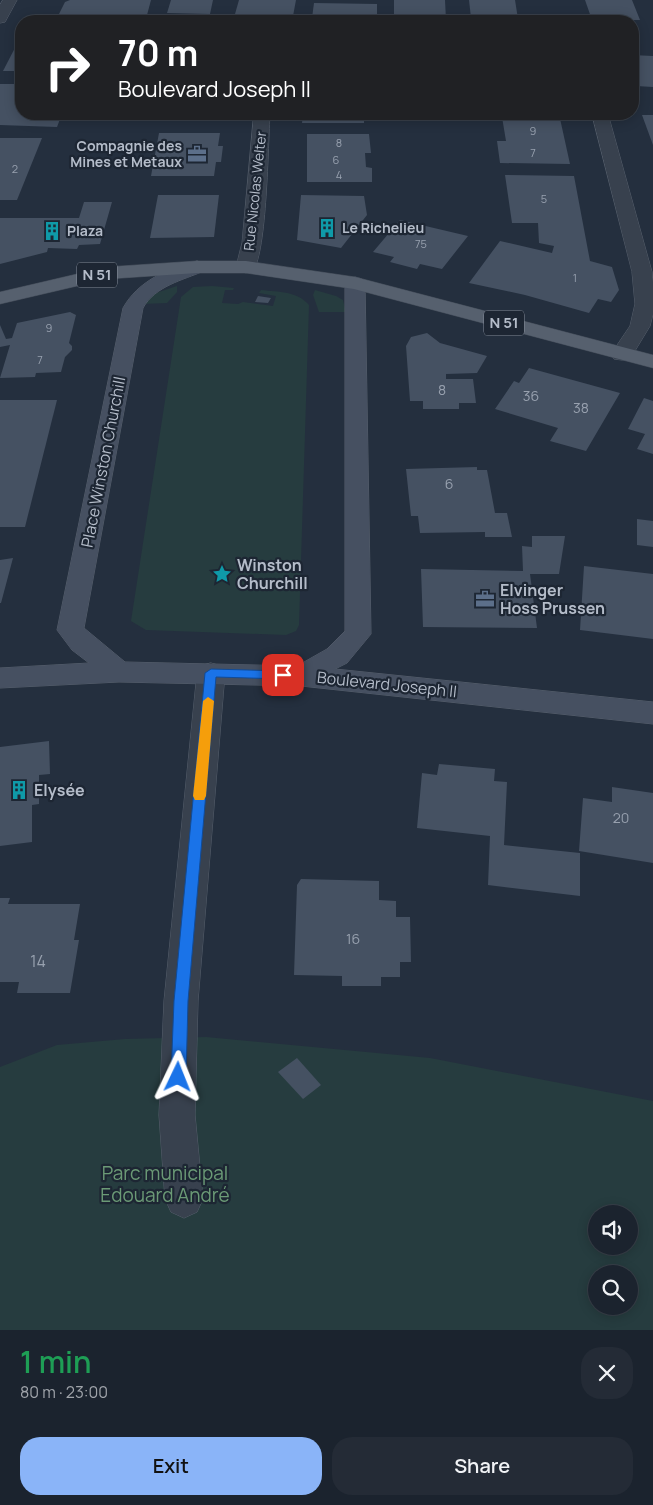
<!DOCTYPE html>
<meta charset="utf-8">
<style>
body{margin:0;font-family:Manrope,sans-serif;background:#242b36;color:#f1f3f6;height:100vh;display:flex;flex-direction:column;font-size:19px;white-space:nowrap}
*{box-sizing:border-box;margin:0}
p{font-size:16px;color:#a0a4aa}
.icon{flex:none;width:28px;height:28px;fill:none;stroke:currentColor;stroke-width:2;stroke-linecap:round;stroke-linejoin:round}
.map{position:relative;height:1330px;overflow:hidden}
.details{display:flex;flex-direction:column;background:#1b232e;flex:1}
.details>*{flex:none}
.guide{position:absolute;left:15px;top:15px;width:624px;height:105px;border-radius:20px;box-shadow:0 2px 12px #0003,0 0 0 1px #39404a;background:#202124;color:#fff;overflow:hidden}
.fabs{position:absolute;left:588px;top:1205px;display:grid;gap:10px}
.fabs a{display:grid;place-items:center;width:50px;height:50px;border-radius:50%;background:#1b232e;box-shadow:0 2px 12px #0003,0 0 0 1px #39404a;font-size:25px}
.pin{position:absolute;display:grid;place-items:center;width:42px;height:42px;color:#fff;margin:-21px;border-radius:10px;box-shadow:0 2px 8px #0006}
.me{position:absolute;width:55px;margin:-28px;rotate:2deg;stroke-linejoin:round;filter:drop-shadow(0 0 4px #0008)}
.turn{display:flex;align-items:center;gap:18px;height:105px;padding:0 20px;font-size:22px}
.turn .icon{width:65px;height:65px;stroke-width:2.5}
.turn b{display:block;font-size:35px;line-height:42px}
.round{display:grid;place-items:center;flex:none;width:52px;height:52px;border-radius:20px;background:#242b36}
.summary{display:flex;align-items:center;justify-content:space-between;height:85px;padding:0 20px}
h1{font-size:30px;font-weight:600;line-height:38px;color:#1e9e55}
.button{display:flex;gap:10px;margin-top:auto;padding:10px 20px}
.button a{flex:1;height:58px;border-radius:20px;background:#8ab4f8;color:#111;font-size:20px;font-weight:600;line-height:58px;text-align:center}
.button a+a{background:#242b36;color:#f1f3f6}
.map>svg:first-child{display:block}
</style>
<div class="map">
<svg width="653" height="1330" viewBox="0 0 653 1330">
<rect width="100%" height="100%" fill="#242f3e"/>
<g fill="#263c3f" fill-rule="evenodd">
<path d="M177,286V292L167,303L143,304L156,293Z"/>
<path d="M212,286L234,288L233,290H225L222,303L238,304L243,302L273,306L276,296L259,293L261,290C279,292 297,291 309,305L299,625L296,631L286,635L146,630L131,621L181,297L193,287Z"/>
<path d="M315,290L336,296L343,300L346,312H319L313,295Z"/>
<path d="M206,1037L430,1058L653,1101V1330H0V1067L57,1045L125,1039ZM596,1214H629V1246H596ZM596,1274H629V1306H596Z"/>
</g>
<g fill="#455162">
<path d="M70,0H151L147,15L59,14L65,2Z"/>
<path d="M171,0H213L210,14L167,13Z"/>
<path d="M239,0H296L293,16L235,14Z"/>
<path d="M394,0H445L446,20L394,19Z"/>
<path d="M469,0H515L518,19L471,18Z"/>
<path d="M585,0H632L640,20H592Z"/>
<path d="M314,3L377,4V19L312,18Z"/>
<path d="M18,42H21V71H3Z"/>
<path d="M632,55L653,56V87L636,86L632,77Z"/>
<path d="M18,81H21V114H62L57,127L0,125V84H16Z"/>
<path d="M155,114H221L220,116H154Z"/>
<path d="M303,114H364V123H302Z"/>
<path d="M497,114H559L570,164L500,163L497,141H506L502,117H497Z"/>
<path d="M642,115H653V145Z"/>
<path d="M159,133H220L218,146H223L221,162H216L214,176H151Z"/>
<path d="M307,134H369L371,153H365L366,167L372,168V182H307Z"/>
<path d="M0,138H42L17,200H0Z"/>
<path d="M505,175L574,176L590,261L612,267L619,290L611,302L598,299L589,313L525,295L469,283L500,241L552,253L554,246L539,243L538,223H512Z"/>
<path d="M158,195H219L214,237L150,238Z"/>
<path d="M301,195L364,196L367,215L341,248L297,240Z"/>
<path d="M84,202H112L100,244L79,245L77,249L48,248L47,252L0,264V218H79Z"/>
<path d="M400,220L468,236L442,269L420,264L417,269L390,262L394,257L373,252Z"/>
<path d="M258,296L271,298L268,303L255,302Z"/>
<path d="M70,312L76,315L69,343L72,346V350L65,357L61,372L36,373L35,377L0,378L10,345L0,347V325L6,339L12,338L17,323Z"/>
<path d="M427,333L440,343L487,356L477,373L446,374V379H473L476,403H459V409H423V401H410L406,346L411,337Z"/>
<path d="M529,368L620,393L586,451L550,441L558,428L495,409L514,381L519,383Z"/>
<path d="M644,398L653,401V454L637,449L645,434L628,429Z"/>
<path d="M0,400H57L25,527H0Z"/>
<path d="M477,467V470H487L495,513H507L512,537H485V532L420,533L418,516H411L406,469Z"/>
<path d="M637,519L653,521V547L637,545Z"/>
<path d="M532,536H565L559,574H530L537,628L423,627L421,569L523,571L522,546L532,547Z"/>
<path d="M13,558L1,603H0V560Z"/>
<path d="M584,566L653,574V639L580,630Z"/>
<path d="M49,741L50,774L39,775V804L32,805V842L0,846V747Z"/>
<path d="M439,764L495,769L494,781L507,782L504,845L580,853V896L488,885L490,836L417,828L422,773L437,775Z"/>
<path d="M612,787L653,793V863L579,851L583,798L612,802Z"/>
<path d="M301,879L379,881V900L396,901V917H410L411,962H400V977H381V986H342V976L294,975L297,885Z"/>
<path d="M0,898H10L8,904H80L74,940H79L70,993H17L19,982H0Z"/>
<path d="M297,1058L321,1085L303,1099L278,1072Z"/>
</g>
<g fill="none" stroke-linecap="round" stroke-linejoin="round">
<g stroke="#565f6c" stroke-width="1">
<g id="minor">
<path d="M3,0H17L5,22L0,23V5Z"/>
<path d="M254,114H270C268,144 267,251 253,271L246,273L239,271L236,267L242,243Z"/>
<path d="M592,114H608L652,272L653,283V314L650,326L630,359L622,360L614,359L611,354L630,326L635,304L632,272Z"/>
<path d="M211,663L221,666L225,673L198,1001L195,1115L203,1199L197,1212L184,1218L171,1212L165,1199L159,1115L164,1001L197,673L201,666Z"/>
</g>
</g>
<g stroke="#565f6c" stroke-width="1">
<path id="secondary" d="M197,261L204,263L207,267L204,271C183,280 155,286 143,308L84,628L125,662L297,666L327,649L345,631V283L348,279L355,277L362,279L365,283L371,634L347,663L335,669L653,702V724L301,686L119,682L0,688V668L89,663L72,650L57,630L123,308C138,281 168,268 197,261Z"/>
</g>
<g stroke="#414a57" stroke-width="1">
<path id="primary" d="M197,261H246L355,277L653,355V368L354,289L246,273H197L107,279L0,304V292L107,267Z"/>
</g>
<use href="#minor" fill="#38414e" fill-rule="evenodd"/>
<use href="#secondary" fill="#465061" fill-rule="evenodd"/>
<use href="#primary" fill="#56606e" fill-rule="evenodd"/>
</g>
<path fill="#1a73e8" stroke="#114b97" d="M211,669L283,671L289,675L283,679L216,677L188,1001L186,1077L184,1082L178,1084L173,1082L171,1077L174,1001L205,673Z"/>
<path fill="#f59e0b" d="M208,697L214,701L206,796L204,800H195L193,796L203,701Z"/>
<defs>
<g id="office-bare" transform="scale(1.5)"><path d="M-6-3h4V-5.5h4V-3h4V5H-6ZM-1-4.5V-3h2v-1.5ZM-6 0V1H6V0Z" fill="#5c6f8a" stroke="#1d2633" stroke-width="2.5" paint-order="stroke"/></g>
<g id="building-bare" transform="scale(1.5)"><path d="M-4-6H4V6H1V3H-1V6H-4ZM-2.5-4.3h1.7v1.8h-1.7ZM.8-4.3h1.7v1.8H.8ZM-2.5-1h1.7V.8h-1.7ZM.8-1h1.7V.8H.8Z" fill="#0f9aa8" stroke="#1d2633" stroke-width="2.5" paint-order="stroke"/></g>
<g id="sight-bare" transform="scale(1.5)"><path d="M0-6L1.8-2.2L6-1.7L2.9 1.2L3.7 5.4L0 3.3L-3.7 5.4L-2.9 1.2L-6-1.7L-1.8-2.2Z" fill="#0f9aa8" stroke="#1d2633" stroke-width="2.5" paint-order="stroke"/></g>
</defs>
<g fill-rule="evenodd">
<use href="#office-bare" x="197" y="154"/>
<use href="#building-bare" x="327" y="228"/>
<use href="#building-bare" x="52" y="231"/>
<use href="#sight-bare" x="222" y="574"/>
<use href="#office-bare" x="485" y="599"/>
<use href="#building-bare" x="19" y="790"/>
</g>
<g text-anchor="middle" stroke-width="4.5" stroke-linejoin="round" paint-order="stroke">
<g font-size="11" fill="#98a1af">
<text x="533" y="135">9</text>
<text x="339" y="147">8</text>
<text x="533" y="157">7</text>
<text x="336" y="164">6</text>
<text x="15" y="173">2</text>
<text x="339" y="179">4</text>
<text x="544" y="203">5</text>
<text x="421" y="248">75</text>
<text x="575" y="282">1</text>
<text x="49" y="332">9</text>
<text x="40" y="364">7</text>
</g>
<g font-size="14" font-weight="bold" fill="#b4bcc9" stroke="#1d2633" text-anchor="start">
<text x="182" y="151" text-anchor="end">Compagnie des<tspan x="182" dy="16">Mines et Metaux</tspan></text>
<text x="342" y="233">Le Richelieu</text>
<text x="67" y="236">Plaza</text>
</g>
<g font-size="14" fill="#b4bcc9" stroke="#1d2633">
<text transform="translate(255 191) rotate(-84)" y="5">Rue Nicolas Welter</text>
</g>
<g font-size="14" fill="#98a1af">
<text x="442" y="395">8</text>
<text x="531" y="401">36</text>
<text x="581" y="413">38</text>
<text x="449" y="489">6</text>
<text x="621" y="823">20</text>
<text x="353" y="944">16</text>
</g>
<g fill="#1d2633" stroke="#878f9c" stroke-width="1">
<rect x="77" y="262.5" width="40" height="25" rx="4"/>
<rect x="484" y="310.5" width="40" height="25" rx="4"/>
</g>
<g font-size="15" font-weight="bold" fill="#b4bcc9">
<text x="97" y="280">N 51</text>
<text x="504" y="328">N 51</text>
</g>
<g font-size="16" fill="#b4bcc9" stroke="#1d2633">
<text transform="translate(103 462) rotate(-79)" y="6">Place Winston Churchill</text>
<text transform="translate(387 684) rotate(6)" y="6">Boulevard Joseph II</text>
</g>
<g font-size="16" font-weight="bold" fill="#b4bcc9" stroke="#1d2633" text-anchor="start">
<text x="237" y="571">Winston<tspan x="237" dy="18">Churchill</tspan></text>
<text x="500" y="596">Elvinger<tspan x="500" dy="18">Hoss Prussen</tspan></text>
<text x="34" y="796">Elysée</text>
</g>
<g font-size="16" fill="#98a1af">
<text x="38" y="967">14</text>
</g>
<g font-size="19" fill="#6b9a76" stroke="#1d2633">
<text x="165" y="1180">Parc municipal<tspan x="165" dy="22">Edouard André</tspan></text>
</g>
</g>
</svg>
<div class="fabs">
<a><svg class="icon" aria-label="sound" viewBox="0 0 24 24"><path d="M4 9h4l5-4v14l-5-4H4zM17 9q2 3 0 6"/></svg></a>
<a><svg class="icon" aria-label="search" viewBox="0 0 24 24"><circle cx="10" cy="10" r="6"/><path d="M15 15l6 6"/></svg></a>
</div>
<div class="pin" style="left:283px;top:675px;background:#d93025"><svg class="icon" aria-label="arrive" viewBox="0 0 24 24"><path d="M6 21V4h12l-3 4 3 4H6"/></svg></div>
<svg class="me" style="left:178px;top:1077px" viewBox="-20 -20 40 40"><path d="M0-17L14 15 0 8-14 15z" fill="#1a73e8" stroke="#fff" stroke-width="4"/></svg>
<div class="guide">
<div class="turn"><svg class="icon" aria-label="right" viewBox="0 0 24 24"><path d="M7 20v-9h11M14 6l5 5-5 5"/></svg><div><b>70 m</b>Boulevard Joseph II</div></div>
</div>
</div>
<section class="details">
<div class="summary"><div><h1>1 min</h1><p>80 m · 23:00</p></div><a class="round"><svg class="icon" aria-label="close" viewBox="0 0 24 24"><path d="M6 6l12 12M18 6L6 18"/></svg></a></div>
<div class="button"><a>Exit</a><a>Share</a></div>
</section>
